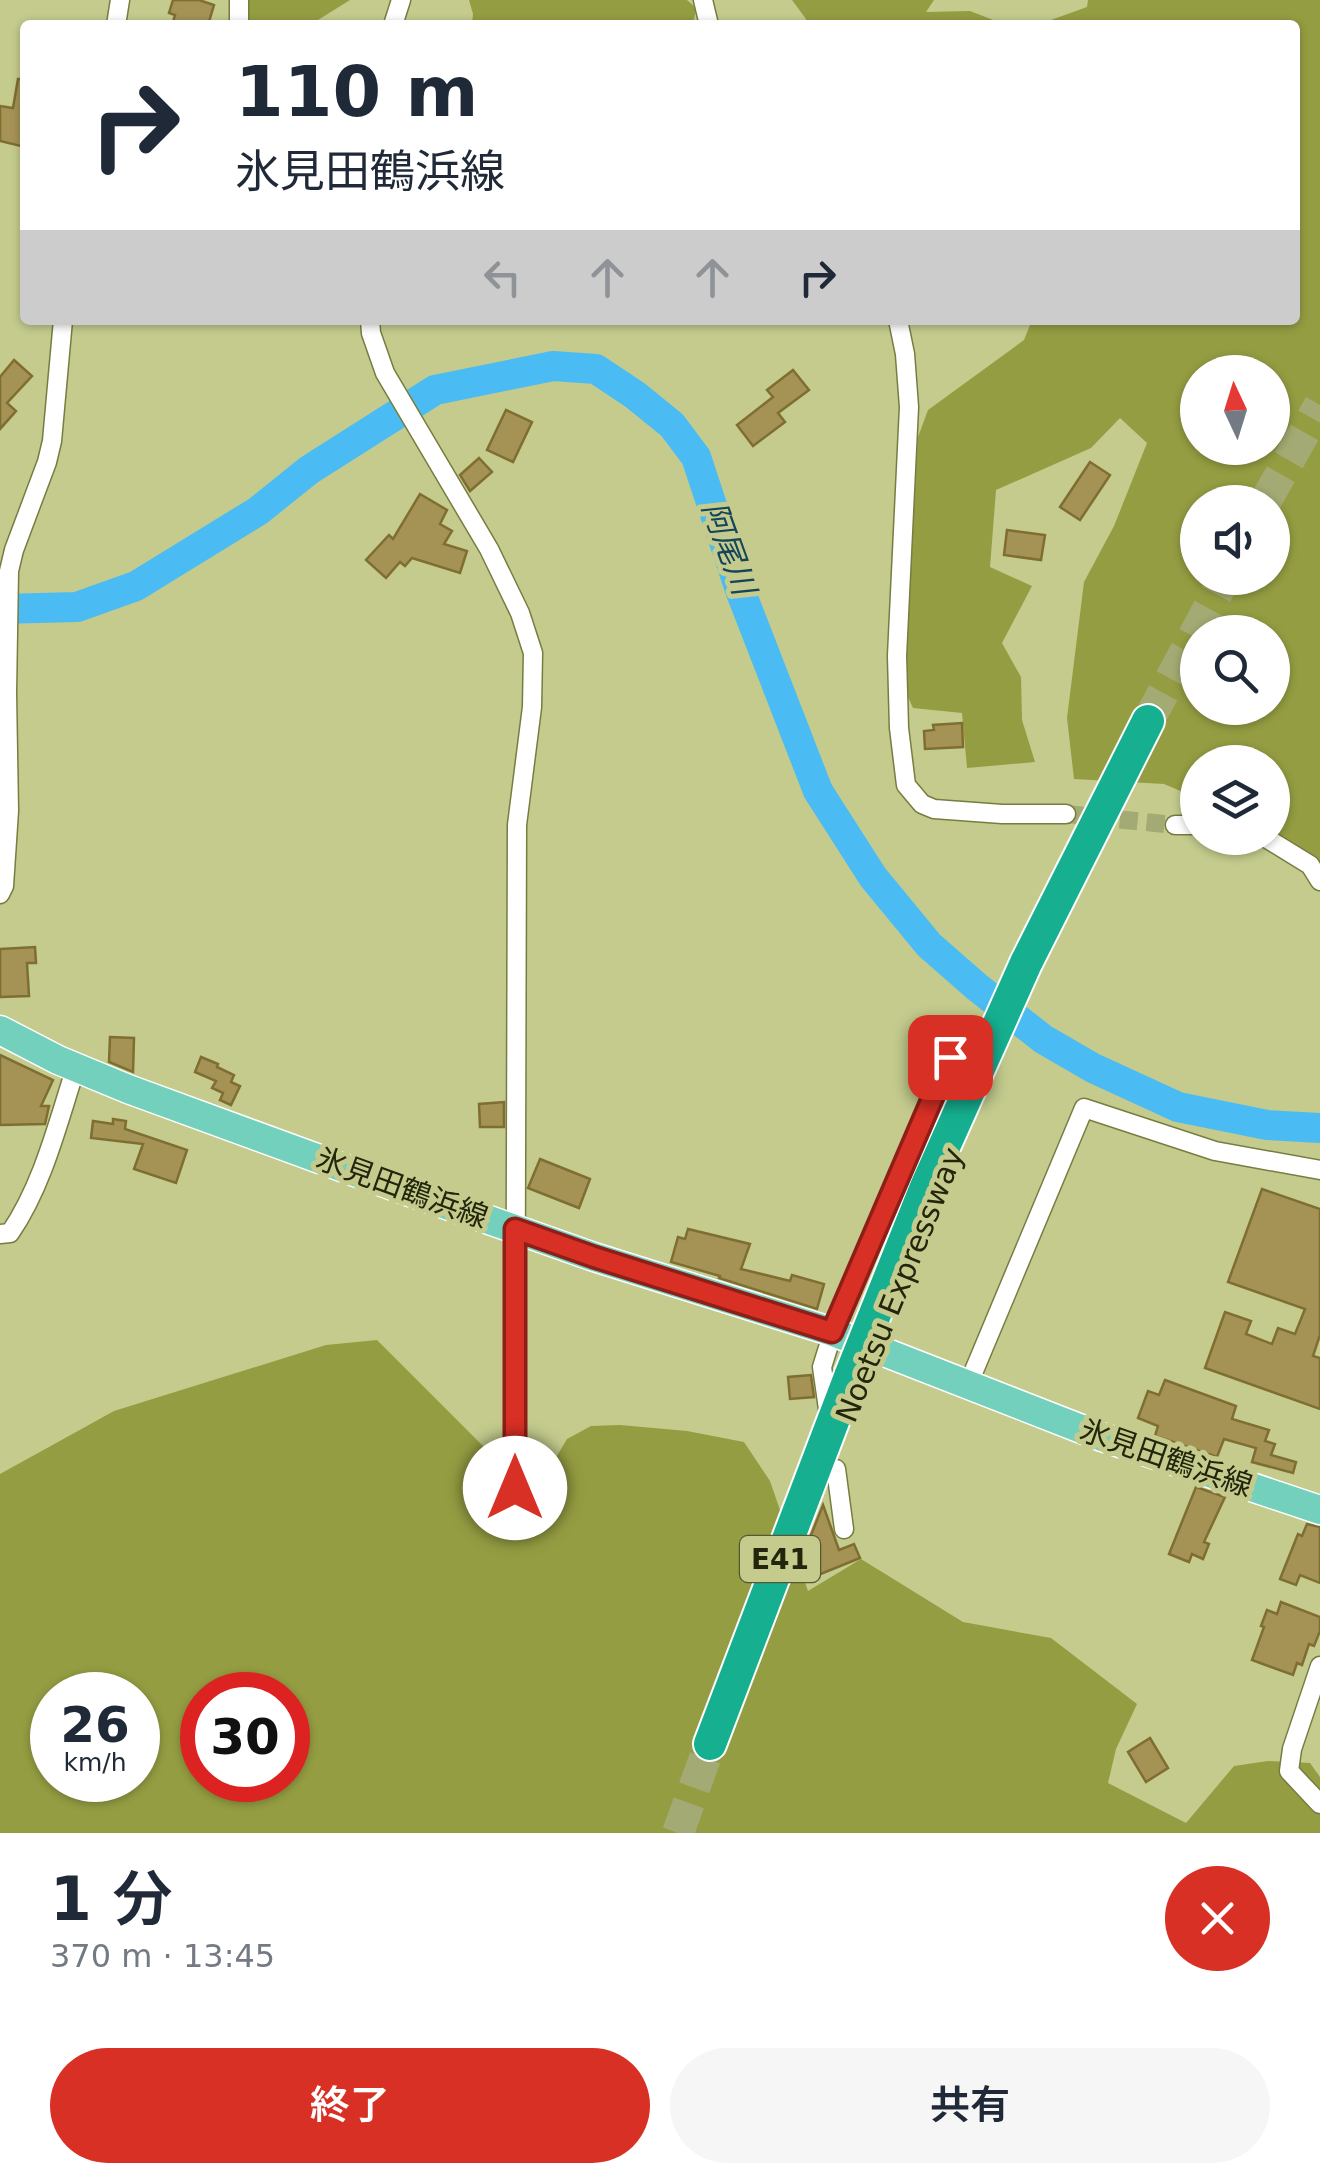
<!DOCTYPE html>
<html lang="ja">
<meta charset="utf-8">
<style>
body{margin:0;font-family:"DejaVu Sans","Noto Sans JP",sans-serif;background:#f6f6f7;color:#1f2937;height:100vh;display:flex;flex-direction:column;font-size:38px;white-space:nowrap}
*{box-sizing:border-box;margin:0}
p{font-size:32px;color:#747a83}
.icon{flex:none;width:55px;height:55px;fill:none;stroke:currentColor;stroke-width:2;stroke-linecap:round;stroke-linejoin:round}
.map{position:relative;height:1833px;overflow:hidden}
.sheet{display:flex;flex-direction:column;background:#fff;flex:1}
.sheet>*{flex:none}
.guide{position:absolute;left:20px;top:20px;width:1280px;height:305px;border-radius:10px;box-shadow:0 2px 8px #0004;background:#fff;color:#1f2937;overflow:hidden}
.needle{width:65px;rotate:356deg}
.controls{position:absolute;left:1180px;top:355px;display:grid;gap:20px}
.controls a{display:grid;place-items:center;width:110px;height:110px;border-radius:50%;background:#fff;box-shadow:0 2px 8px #0004;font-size:50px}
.speed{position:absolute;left:30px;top:1672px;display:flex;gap:20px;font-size:50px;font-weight:700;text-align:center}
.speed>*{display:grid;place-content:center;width:130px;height:130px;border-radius:50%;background:#fff;box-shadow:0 2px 8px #0004;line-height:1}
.speed small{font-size:25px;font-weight:400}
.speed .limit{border:15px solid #d22;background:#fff;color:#111}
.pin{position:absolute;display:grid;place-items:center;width:85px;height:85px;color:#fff;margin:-42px;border-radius:20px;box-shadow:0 5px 15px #0006}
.me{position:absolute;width:110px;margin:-55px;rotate:0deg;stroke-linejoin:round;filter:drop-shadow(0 0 8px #0008)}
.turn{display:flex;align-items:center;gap:35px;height:210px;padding:0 50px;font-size:45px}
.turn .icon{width:130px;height:130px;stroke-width:2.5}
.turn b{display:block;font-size:70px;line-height:85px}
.lanes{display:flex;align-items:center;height:95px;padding:0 50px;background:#0003;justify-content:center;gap:50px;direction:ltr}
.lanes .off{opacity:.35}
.round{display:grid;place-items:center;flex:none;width:105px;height:105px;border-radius:52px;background:#f6f6f7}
.head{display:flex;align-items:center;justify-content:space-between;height:170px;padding:0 50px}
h1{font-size:60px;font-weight:600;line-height:75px}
.primary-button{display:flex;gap:20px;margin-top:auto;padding:20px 50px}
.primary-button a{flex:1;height:115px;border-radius:60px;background:#d93025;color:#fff;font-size:40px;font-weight:600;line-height:115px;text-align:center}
.primary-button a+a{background:#f6f6f7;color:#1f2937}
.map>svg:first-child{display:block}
</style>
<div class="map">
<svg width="1320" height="1833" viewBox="0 0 1320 1833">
<rect width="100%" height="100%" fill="#c4cb8d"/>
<g fill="#959d42" fill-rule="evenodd">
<path d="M245,0H350L310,25H246Z"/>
<path d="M469,0H687L696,8L693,25H593L591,22L557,21L551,25H472L473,14Z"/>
<path d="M792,0H934L926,12L970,11L1006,25H806V19Z"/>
<path d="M1088,0H1320V869L1273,834L1272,762H1198L1197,798L1164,784L1074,779L1067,718L1084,582L1114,526L1147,443L1120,418L1091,448L996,490L990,567L1032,586L1002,643L1021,677L1022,720L1035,762L967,768L962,713L913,708L904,688L916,467L918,437L928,410L1024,340L1032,320H1295V25H1037L1087,7ZM1198,372H1272V448H1198ZM1198,502H1272V578H1198ZM1198,632H1272V708H1198Z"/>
<path d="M377,1340L533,1496L567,1439L591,1426L620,1425L687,1431L744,1442L770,1481L808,1591L861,1559L963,1622L1051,1638L1137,1704L1116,1749L1108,1783L1186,1823L1234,1766L1268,1761L1310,1763L1320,1777V1833H0V1474L114,1411L326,1345ZM52,1695H138V1780H52ZM202,1695H288V1780H202Z"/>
</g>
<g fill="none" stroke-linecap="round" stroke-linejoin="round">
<path stroke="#4abcf3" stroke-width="30" d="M0,609L77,607L136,586L258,511L309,470L435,390L553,366L596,369L635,395L672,425L696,457L740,590L818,791L873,877L929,945L977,987L1043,1039L1093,1068L1178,1107L1267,1125L1320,1128"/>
</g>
<g fill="#a59356" stroke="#7f6e31" stroke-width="2.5">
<path d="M173,0H199L214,5L208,25H172L175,15L169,13Z"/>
<path d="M18,79H25V147L0,141V106L13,108Z"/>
<path d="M14,360L32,376L7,403L16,411L0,429V377Z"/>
<path d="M793,370L809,390L778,413L785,422L753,446L737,425L773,397L767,390Z"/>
<path d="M506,410L532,422L513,462L487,450Z"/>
<path d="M479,458L492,472L470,491L460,475Z"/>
<path d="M1090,462L1110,475L1080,520L1060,507Z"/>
<path d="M420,494L447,510L440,524L452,531L444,544L467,551L460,573L412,558L405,566L400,562L386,578L366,560L389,535L393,539Z"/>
<path d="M1007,530L1045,535L1041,560L1004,555Z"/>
<path d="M962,723L963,747L925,749L924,731L934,730L933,725Z"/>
<path d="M35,947L36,963H27L29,996L0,997V949Z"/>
<path d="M110,1037L134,1038L133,1072L109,1062Z"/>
<path d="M0,1055L53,1080L41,1106H49L45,1124L0,1125Z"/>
<path d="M201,1057L218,1064L217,1067L234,1075L231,1082L240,1086L231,1105L220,1100L223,1093L212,1088L216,1081L195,1072Z"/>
<path d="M504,1102V1127H480L479,1104Z"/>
<path d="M113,1119L126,1121L125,1129L187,1150L176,1183L134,1169L143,1144L91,1138L93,1121L113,1124Z"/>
<path d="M540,1159L590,1179L579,1208L528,1188Z"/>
<path d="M1262,1189L1320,1209V1335L1313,1356L1320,1358V1409L1205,1368L1225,1312L1251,1321L1246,1334L1272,1344L1278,1328L1295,1334L1305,1309L1228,1282Z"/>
<path d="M688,1229L750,1244L741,1269L790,1281L792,1275L824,1284L817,1309L719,1278L720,1276L671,1262L678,1237L685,1239Z"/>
<path d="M811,1375L814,1397L790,1399L788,1377Z"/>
<path d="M1165,1380L1236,1406L1232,1419L1269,1430L1265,1441L1275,1444L1271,1455L1296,1462L1293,1473L1252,1462L1256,1448L1224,1439L1217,1457L1155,1436L1158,1426L1138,1418L1148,1391L1159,1395Z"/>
<path d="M1196,1487L1225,1497L1204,1542L1209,1544L1203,1559L1192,1554L1189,1562L1169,1554Z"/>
<path d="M823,1505L839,1550L854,1544L860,1558L818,1575L810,1554L803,1555Z"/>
<path d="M1307,1524L1320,1527V1583L1300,1575L1296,1585L1280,1579L1298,1534L1302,1536Z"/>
<path d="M1281,1602L1320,1617V1631L1314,1646L1309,1644L1302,1665L1297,1663L1293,1675L1252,1660L1264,1627L1261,1626L1267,1610L1277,1614Z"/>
<path d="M1150,1738L1168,1768L1146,1782L1128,1752Z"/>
</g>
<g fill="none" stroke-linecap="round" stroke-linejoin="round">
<path stroke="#a4aa73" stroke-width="18" stroke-dasharray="18 9" stroke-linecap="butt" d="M1066,814L1175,825"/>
<g stroke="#a4aa73" stroke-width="32" stroke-dasharray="32 16" stroke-linecap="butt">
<path d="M1265,502L1320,405"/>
<path d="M1148,721L1225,578"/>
<path d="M678,1833L710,1744"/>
</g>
<g stroke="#777d40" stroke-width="21">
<g id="minor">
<path d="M703,0L709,25"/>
<path d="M116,25L120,0"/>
<path d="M239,25V0"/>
<path d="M393,25L401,0"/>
<path d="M370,320L371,333L385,373L489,549L520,613L533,653L532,707L517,825L515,1488"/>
<path d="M898,320L905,354L909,407L897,656L899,728L906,785L922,804L934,809L1002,814H1066"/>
<path d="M1175,825H1198"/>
<path d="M1266,838L1310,865L1320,881"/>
<path d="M0,894L4,886L9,811L7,693L9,571L14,550L47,462L52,441L63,320"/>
<path d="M0,1234L10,1233C43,1185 58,1122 76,1067"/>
<path d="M968,1385L1084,1108L1215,1151L1320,1170"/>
<path d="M829,1416L822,1367L833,1332L963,1026"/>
<path d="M836,1469L844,1529"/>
<path d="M1320,1666L1292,1749L1289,1771L1320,1804"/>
</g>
</g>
<g stroke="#fff" stroke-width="31">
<path id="primary" d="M0,1030L58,1060L128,1089L404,1190L594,1257L833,1332L1102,1437L1320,1510"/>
</g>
<g stroke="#fff" stroke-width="36">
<g id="motorway">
<path d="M1026,963L1148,721"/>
<path d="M710,1744L851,1374"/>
</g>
</g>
<use href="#minor" stroke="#fff" stroke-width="18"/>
<use href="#primary" stroke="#73d0bd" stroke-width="28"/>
<use href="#motorway" stroke="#16b091" stroke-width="32"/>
<g stroke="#fff" stroke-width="36" stroke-linecap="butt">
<path id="motorway-bridge" d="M851,1374L926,1187L1026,963"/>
</g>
<use href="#motorway-bridge" stroke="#16b091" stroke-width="32"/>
</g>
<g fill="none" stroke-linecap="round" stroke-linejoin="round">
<g stroke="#8d1f18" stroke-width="25">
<path id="route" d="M515,1488V1229L594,1257L832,1332L950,1057"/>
</g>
<use href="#route" stroke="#d93025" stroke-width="18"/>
</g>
<g text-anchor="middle" stroke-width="10" stroke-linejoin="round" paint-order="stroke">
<rect fill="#c4cb8d" stroke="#535833" stroke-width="2.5" x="740" y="1536" width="80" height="46" rx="8"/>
<g font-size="28" font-weight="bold" fill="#23260c">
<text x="780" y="1569">E41</text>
</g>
<g font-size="30" fill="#23260c" stroke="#c4cb8d">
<text transform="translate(402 1188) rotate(20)" y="10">氷見田鶴浜線</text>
<text transform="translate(900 1285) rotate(-68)" y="10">Noetsu Expressway</text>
<text transform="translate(1166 1458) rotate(19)" y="10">氷見田鶴浜線</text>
</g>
<g font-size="32" font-style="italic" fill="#15445b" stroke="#c4cb8d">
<text transform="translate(729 548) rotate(70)" y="11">阿尾川</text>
</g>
</g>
</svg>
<div class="controls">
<a><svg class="needle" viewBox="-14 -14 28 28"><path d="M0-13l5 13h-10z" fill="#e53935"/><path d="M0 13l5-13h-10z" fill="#747a83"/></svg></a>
<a><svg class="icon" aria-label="sound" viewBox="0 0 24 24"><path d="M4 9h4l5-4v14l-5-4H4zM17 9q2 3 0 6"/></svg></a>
<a><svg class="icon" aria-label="search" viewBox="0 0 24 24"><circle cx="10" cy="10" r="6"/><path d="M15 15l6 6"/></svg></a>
<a><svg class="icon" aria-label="layers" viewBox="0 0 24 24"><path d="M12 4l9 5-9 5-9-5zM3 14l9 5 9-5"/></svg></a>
</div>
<div class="speed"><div>26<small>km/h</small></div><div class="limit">30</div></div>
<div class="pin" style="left:950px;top:1057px;background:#d93025"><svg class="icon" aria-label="arrive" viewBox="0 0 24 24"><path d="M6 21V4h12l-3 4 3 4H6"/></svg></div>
<svg class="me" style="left:515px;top:1488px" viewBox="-20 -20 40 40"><circle r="19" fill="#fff"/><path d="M0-13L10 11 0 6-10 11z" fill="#d93025"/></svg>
<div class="guide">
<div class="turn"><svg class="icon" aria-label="right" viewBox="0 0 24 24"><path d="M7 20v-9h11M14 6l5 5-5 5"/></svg><div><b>110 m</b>氷見田鶴浜線</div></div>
<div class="lanes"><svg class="icon off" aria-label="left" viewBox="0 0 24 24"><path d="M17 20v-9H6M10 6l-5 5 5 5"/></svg><svg class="icon off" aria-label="ahead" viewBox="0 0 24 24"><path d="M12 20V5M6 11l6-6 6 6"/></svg><svg class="icon off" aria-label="ahead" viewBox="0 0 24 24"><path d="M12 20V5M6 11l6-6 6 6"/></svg><svg class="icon" aria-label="right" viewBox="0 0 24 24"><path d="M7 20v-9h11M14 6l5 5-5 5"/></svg></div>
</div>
</div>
<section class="sheet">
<div class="head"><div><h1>1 分</h1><p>370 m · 13:45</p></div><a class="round" style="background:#d93025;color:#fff"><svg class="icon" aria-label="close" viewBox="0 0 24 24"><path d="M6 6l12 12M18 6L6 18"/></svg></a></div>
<div class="primary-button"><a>終了</a><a>共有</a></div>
</section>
